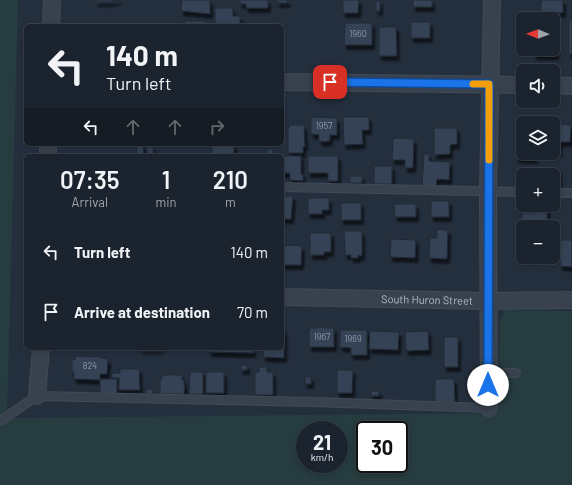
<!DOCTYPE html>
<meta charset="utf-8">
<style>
body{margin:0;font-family:Barlow,sans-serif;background:#282f3a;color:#f1f3f6;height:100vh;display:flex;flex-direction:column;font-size:15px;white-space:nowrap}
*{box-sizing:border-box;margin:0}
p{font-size:13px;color:#a0a4aa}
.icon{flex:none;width:22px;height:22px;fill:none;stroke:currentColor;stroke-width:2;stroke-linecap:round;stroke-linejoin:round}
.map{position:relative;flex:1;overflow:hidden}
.details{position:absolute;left:24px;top:154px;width:260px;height:196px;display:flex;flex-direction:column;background:#1b232e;border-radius:6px;box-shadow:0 2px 6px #0003,0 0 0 1px #39404a}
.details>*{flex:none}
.guide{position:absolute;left:24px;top:24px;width:260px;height:122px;border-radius:6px;box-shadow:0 2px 6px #0003,0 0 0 1px #39404a;background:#1b232e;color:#f1f3f6;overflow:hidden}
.needle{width:26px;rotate:271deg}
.fabs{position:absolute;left:516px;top:12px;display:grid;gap:8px}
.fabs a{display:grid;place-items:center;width:44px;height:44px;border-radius:6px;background:#1b232e;box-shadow:0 2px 6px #0003,0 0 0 1px #39404a;font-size:20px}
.speed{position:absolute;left:296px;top:421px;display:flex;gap:8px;font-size:20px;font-weight:700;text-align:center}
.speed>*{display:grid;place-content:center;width:52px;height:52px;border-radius:50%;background:#1b232e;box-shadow:0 2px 6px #0003,0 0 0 1px #39404a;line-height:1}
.speed small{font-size:10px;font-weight:400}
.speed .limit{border:2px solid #111;border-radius:6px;background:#fff;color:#111}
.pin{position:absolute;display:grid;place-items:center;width:34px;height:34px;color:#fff;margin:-17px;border-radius:8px;box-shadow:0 2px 6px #0006}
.me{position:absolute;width:44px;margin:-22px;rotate:0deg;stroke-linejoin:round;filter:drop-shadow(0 0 3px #0008)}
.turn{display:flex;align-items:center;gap:14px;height:84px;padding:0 16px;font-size:18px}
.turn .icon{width:52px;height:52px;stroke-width:2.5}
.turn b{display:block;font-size:28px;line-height:34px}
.lanes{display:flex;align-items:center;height:38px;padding:0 16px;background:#0003;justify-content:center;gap:20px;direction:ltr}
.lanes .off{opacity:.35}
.eta{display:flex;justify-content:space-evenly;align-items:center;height:68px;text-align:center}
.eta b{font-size:24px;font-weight:600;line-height:28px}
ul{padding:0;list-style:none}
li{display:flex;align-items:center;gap:12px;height:60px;padding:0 16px}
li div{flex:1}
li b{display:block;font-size:15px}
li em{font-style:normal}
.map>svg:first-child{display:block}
</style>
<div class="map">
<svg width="572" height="485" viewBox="0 0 572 485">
<defs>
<filter id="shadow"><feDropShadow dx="2.5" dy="4.5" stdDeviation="1" flood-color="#0009"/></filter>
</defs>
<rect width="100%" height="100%" fill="#242f3e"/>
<path fill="#263c3f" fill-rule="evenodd" d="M0,0H18L7,418L498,413L500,320L505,310L572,311V485H0ZM305,430H339V464H305ZM365,430H399V464H365Z"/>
<g fill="#364354" stroke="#1f2835" filter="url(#shadow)">
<path d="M96,0H120H113V2H95Z"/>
<path d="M182,0H210V14L181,11Z"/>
<path d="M240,0H268V8H246V4H240Z"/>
<path d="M277,0H288L287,3H277Z"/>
<path d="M343,0H359L358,13H343Z"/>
<rect x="413" y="0" width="19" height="7"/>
<path d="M541,0H563V13L541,12Z"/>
<rect x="376" y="1" width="4" height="10"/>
<path d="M229,7L233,9V16H240V26H215V8H229Z"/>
<rect x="569" y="20" width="3" height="34"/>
<rect x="185" y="21" width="21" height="5"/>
<rect x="411" y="22" width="19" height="16"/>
<path d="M345,23H372V45H344Z"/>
<path d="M379,27H396L397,56H379Z"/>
<path d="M553,28H556V55H534V49H553Z"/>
<path d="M311,117L337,118V135H330V141H327L326,142L319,141V135L311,134Z"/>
<path d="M343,117H369V130H362L363,144L344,145Z"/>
<path d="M518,121L537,122L523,123V153H535V159L516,158Z"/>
<path d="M553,124L571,125L570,142H559V153L553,152Z"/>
<path d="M289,125H304L305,147H303V153H288V128H289Z"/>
<path d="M434,128H457V144L450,145V154L434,155Z"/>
<path d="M393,138L414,139L413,168H405V160H392Z"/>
<path d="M212,144H234V155L212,154Z"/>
<path d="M143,145L144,156H138L136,146Z"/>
<rect x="147" y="147" width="6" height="7"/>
<rect x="267" y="149" width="6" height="7"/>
<path d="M424,154H429V161L450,162L449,180L437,179L436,186H422Z"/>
<path d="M278,156H301V174H303V181L290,180V173H282V156Z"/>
<path d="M308,156H338V181H328V173H308Z"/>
<rect x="374" y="166" width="18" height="18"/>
<path d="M542,169L559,170V189H553V175H542Z"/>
<rect x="350" y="176" width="12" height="7"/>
<path d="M282,196H293L291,219H282Z"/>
<path d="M308,198H329V210H322V214H308Z"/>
<rect x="431" y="201" width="18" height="16"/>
<rect x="341" y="203" width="20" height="17"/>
<path d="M394,204H416V217H395Z"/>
<path d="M534,205H547V227L522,228V213H534Z"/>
<path d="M437,229L448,230L447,259L429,258L430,238H437Z"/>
<path d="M344,231H362V256L358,255V258H351V255H345Z"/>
<path d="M310,233H331V252H324V255H310Z"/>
<path d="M520,237H523V257H537V258H519Z"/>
<path d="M391,239L416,240L415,258L390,257Z"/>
<path d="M561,240H572V267L560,266Z"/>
<path d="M282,245L302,246L301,265H282Z"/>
<path d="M282,327H283V332H284V358L263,357L264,348H282Z"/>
<path d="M318,327H324V328H334V347H309V328H318Z"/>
<path d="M340,330H367V355H351V348L340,347Z"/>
<path d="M370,331L399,332L398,350L369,349Z"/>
<path d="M428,331L429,350L406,351L405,332Z"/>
<rect x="444" y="337" width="14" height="30"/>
<rect x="140" y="348" width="21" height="1"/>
<path d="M209,348H253V353L209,352Z"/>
<path d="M75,356L101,357V358L108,359L107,374H100V380L74,379V372H72V359L75,360Z"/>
<rect x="241" y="365" width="6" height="5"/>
<path d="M259,367H267V372H273V395H255V372H259Z"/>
<path d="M120,369H139L140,390H119V378H112V373H120Z"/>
<path d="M337,370H353L352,393H337Z"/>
<path d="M190,372H203V394H189Z"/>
<rect x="206" y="372" width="18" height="21"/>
<path d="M162,375H182V380H184V386H185L184,394H160V380H162Z"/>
<rect x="305" y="377" width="6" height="7"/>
<path d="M100,379H117V394L100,393Z"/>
<path d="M435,379H454L455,402H435Z"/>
<rect x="146" y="389" width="7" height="5"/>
<rect x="371" y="391" width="8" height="5"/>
</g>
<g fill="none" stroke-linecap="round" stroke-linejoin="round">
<g stroke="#414a57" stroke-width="10">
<g id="service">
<path d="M282,187L523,192"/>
<path d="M553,193H572"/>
<path d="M488,373H516"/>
<path d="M0,421L37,396L313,402L489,408"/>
</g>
</g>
<g stroke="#414a57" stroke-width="18">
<g id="minor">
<path d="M51,26L52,0"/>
<path d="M282,82L523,85"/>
<path d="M553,85L572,86"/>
<path d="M48,156V144"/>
<path id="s1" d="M282,297L488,301L572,300"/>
<path d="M37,396L41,348"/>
<path d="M489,408L488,192L492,0"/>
</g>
</g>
<use href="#service" stroke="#38414e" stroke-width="8"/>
<use href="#minor" stroke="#38414e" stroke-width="16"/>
</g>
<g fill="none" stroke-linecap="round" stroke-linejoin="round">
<g stroke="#114b97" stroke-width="10">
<path id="route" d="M330,82L489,84L488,385"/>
</g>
<use href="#route" stroke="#1a73e8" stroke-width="7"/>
<path stroke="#f59e0b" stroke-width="7" d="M473,84H489V160"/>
</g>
<g text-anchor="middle" stroke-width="4" stroke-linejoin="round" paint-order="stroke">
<g font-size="9" fill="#929caa">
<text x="358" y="37">1960</text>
<text x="324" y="129">1957</text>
<text x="322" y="340">1967</text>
<text x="353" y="342">1969</text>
<text x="90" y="369">824</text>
</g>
<g font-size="11" fill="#b4bcc9" stroke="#1d2633">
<text dy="4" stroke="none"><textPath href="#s1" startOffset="145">South Huron Street</textPath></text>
</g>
</g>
</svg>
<div class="fabs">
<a><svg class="needle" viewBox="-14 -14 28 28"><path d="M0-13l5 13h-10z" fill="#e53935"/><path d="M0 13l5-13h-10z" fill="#a0a4aa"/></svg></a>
<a><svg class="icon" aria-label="sound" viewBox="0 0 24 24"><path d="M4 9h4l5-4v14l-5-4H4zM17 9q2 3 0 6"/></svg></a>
<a><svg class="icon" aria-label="layers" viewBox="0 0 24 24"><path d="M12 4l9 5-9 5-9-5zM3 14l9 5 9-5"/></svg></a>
<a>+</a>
<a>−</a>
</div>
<div class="speed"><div>21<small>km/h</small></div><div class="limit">30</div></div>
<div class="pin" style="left:330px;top:82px;background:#d93025"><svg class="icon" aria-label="arrive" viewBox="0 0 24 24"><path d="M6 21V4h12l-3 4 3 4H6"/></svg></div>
<svg class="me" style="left:488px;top:385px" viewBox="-20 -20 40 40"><circle r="19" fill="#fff"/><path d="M0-13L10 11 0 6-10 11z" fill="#1a73e8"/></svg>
<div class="guide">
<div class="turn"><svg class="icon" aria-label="left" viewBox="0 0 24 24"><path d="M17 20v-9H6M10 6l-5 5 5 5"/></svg><div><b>140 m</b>Turn left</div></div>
<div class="lanes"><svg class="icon" aria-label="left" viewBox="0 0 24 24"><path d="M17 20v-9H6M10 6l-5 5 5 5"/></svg><svg class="icon off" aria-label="ahead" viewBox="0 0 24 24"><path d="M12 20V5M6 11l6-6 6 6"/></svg><svg class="icon off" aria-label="ahead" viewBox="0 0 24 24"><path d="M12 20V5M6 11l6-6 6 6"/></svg><svg class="icon off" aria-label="right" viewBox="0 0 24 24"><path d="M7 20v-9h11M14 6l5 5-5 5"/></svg></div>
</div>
<section class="details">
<div class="eta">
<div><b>07:35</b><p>Arrival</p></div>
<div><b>1</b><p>min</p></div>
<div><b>210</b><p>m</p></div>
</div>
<ul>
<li><svg class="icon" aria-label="left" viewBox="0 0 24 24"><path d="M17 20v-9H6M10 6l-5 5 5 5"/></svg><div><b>Turn left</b></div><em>140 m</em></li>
<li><svg class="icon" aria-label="arrive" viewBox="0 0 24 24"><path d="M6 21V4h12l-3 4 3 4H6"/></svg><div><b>Arrive at destination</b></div><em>70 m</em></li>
</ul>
</section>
</div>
